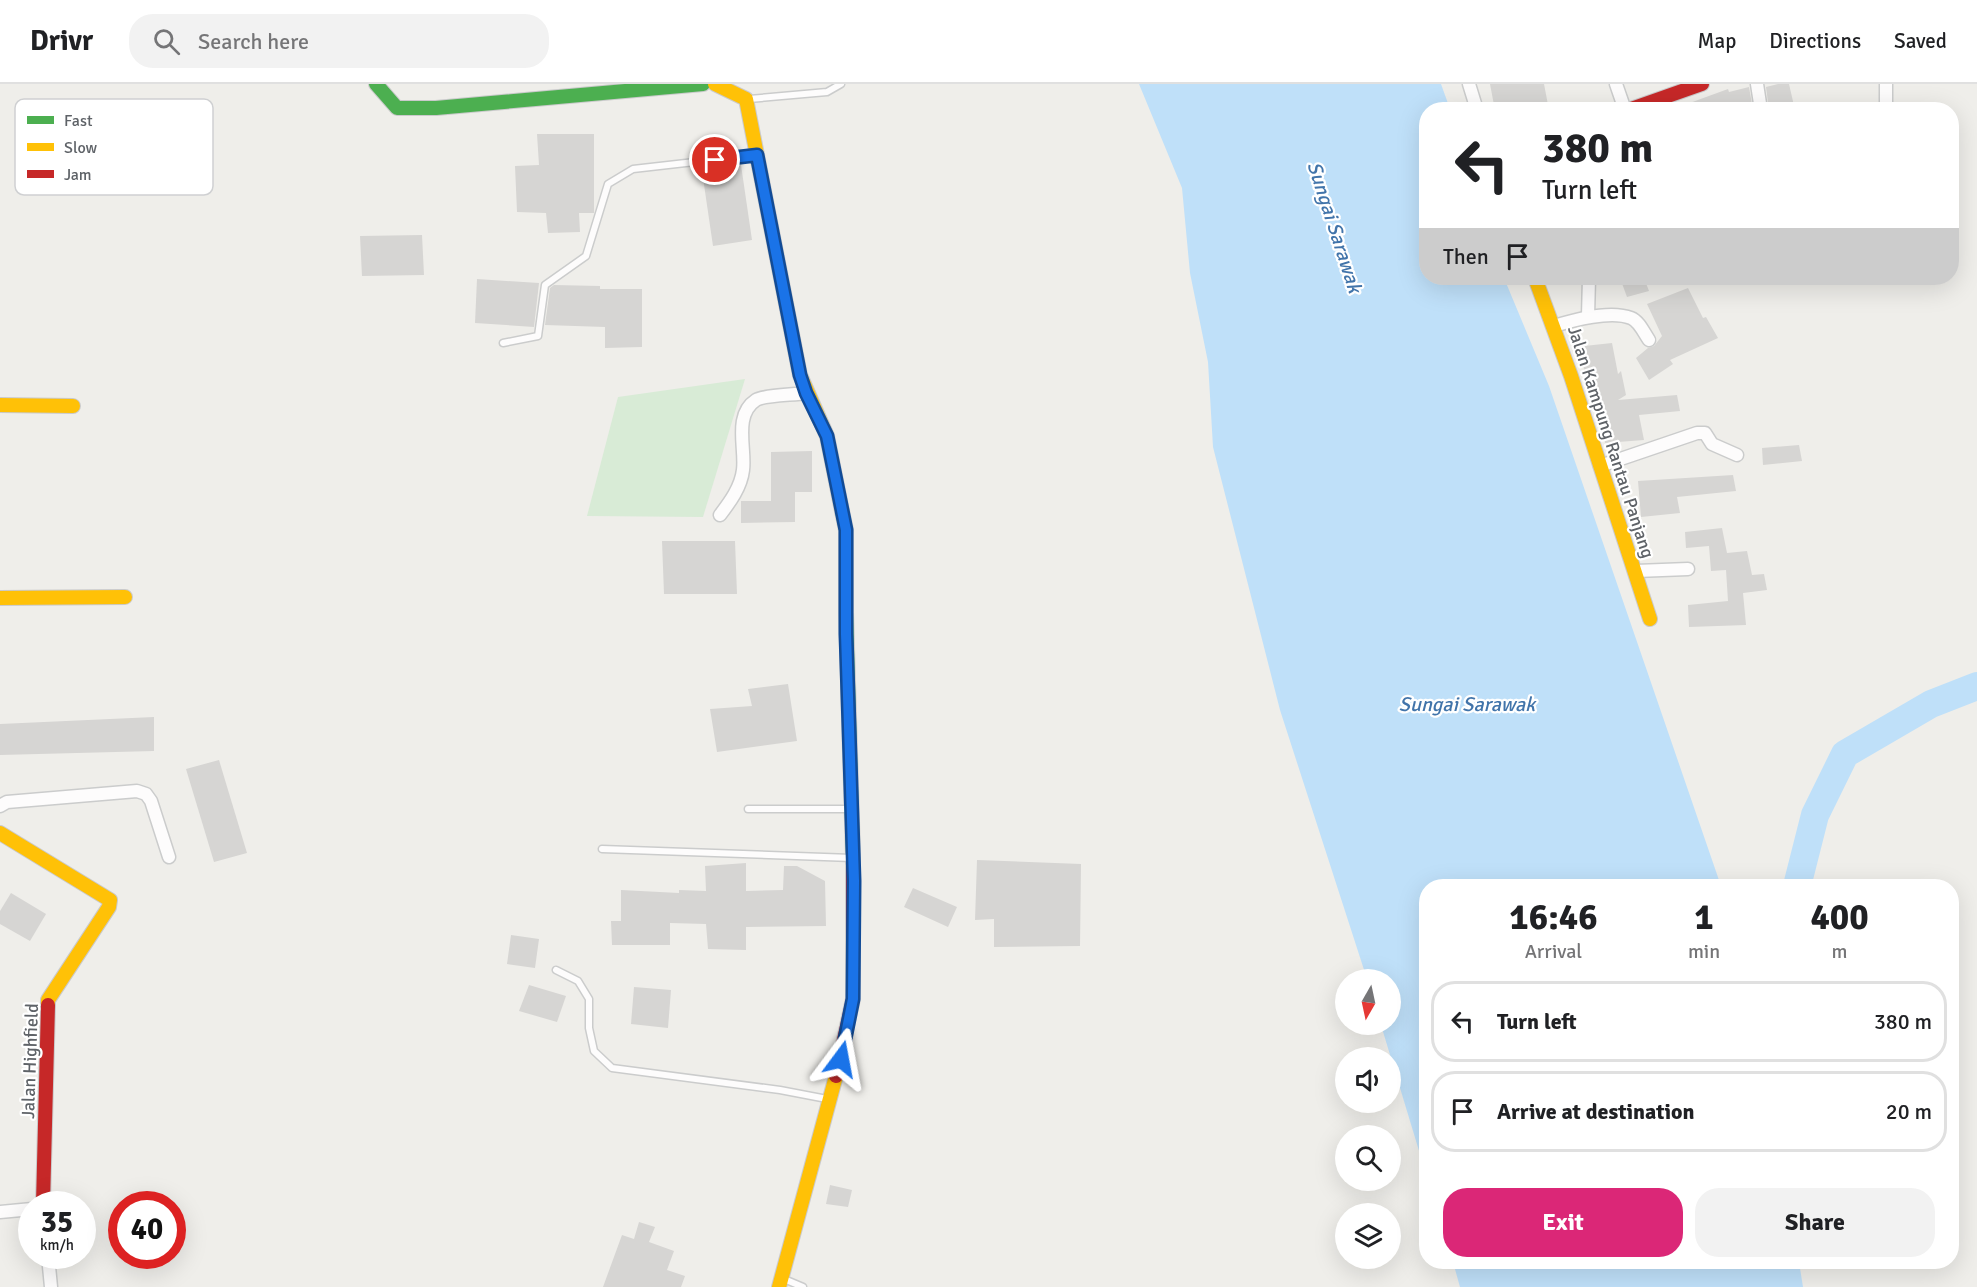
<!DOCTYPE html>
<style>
body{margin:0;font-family:Signika,sans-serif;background:#f2f2f2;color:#202124;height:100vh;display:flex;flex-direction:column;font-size:22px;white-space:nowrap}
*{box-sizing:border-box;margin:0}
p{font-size:20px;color:#757577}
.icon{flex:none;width:33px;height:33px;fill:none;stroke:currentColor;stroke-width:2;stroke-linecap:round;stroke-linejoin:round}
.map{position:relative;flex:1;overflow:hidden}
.side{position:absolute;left:1419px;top:795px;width:540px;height:390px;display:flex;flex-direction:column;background:#fff;border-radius:24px;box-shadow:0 6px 24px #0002}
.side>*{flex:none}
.guide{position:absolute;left:1419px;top:18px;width:540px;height:183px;border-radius:24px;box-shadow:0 6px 24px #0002;background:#fff;color:#202124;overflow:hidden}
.needle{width:39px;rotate:189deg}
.tools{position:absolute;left:1335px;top:885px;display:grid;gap:12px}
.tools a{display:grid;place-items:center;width:66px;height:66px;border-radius:50%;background:#fff;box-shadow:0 6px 24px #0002;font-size:30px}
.speed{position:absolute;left:18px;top:1107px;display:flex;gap:12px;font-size:30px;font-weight:700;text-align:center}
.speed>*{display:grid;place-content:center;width:78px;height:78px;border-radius:50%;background:#fff;box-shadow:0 6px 24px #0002;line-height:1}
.speed small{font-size:15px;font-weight:400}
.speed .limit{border:9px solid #d22;background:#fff;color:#111}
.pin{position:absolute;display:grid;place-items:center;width:51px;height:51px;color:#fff;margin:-26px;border:3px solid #fff;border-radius:50%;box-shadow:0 2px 6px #0007}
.me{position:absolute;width:66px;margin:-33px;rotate:13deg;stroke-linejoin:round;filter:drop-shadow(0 0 4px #0008)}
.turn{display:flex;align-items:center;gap:21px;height:126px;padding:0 24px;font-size:27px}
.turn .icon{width:78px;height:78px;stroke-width:2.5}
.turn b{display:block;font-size:42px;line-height:51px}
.then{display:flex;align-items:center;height:57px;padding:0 24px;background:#0003;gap:12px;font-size:22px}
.eta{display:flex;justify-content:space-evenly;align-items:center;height:102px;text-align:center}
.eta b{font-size:36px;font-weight:700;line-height:42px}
.primary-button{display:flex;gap:12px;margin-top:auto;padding:12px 24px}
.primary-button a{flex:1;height:69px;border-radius:24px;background:#db2777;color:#fff;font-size:24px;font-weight:700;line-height:69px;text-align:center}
.primary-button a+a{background:#f2f2f2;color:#202124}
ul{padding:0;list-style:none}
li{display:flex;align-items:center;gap:18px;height:81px;margin:0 12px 9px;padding:0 12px;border:3px solid #e0e0e0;border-radius:24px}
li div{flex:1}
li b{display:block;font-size:22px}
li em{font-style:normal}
header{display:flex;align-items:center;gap:36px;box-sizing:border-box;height:84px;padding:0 30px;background:#fff;border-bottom:2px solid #e0e0e0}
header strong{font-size:28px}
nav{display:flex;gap:33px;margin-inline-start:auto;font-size:21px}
.search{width:420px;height:54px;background:#f2f2f2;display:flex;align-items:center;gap:15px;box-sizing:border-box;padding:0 21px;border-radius:24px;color:#757577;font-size:22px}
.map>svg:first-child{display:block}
</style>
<header>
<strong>Drivr</strong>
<div class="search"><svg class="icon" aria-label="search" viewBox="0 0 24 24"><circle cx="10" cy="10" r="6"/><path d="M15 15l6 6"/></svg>Search here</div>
<nav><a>Map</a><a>Directions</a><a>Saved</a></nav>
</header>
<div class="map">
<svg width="1977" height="1203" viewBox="0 0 1977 1203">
<rect width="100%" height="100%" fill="#efeeea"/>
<path fill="#d8ebd6" d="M745,295L703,433L587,432L618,313Z"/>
<g fill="#bfe0f9">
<path d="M1139,0H1441L1450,25L1426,26V194H1504L1549,302L1721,802H1426V1090L1381,941L1390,940V896L1367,895L1280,626L1213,363L1208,278L1190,189L1182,104Z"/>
<path d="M1453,1178H1799L1803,1203H1460Z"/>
</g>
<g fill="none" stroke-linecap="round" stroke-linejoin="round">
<path stroke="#bfe0f9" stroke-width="28" d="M1797,802L1815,731L1845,670L1931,620L1977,602"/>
</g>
<g fill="#d6d5d3">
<path d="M1490,0H1544L1549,26H1503L1502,20L1494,21Z"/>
<path d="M1778,0H1789L1795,26H1769L1766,3Z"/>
<path d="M1749,3L1753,26H1676V24L1728,5L1729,8Z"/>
<path d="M537,50H594V129H579L580,148L548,149L546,129L517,128L515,82L539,81Z"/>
<path d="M741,81L752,156L713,162L702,87Z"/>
<path d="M422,151L424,191L362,192L360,152Z"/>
<path d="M1620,194H1644L1649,207L1627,213Z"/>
<path d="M477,195L539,199L534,243L475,239Z"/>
<path d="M554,201L600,202V205H642V263L605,264V243L545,241L550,204Z"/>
<path d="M1688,204L1703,234L1706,233L1718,254L1670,276L1673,280L1649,296L1636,274L1648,264L1654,262L1662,252L1647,220Z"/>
<path d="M1612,259L1618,290L1621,287L1626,311L1618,316L1677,311L1680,327L1639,331L1644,356L1605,359L1603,334L1597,335L1592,321L1591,302L1586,303L1583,278L1578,279L1576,272L1575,263Z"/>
<path d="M1799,361L1802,377L1763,381L1762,364Z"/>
<path d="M812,367V408H795V438L741,439V417H771V368Z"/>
<path d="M1733,391L1736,407L1677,413L1680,429L1641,433L1638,397Z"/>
<path d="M1722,444L1727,469L1747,467L1752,491L1764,490L1767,506L1743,509L1746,541L1689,543L1688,521L1728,517L1726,486L1711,487L1709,462L1686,464L1685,448Z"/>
<path d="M662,457H735L737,510H664Z"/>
<path d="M788,600L797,657L717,668L710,625L752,622L748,605Z"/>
<path d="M154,633V667L0,671V640Z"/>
<path d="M219,676L247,769L214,778L186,685Z"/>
<path d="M977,776L1081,780L1080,862L994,863V835L975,836Z"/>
<path d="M746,779V807L783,806L784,782H797L825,797L826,842L746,843V866L708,865L706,840L670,839V861H612L611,837H621V806L679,809V806L706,807L705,782Z"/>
<path d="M913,804L957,823L948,843L904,823Z"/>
<path d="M11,809L46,830L30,857L0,840V827Z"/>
<path d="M511,851L539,855L535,884L507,880Z"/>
<path d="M529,901L566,912L557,938L519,927Z"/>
<path d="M634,903L671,906L668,944L631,940Z"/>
<path d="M830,1101L852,1106L848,1123L826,1120Z"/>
<path d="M639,1138L655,1143L649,1158L674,1167L667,1186L685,1192L681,1203H603L622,1151L634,1155Z"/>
</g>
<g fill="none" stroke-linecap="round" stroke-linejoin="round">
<g stroke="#cbcccc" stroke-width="9">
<g id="lane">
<path d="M749,15L827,8L841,0"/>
<path d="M503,259L538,252L545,201L586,172L608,100L633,85L756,71"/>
<path d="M748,725H850"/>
<path d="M602,765L852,774"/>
<path d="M556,886L578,897L589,915V944L594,967L612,984L780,1006L827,1015"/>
<path d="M784,1195L803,1203"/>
</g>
</g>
<g stroke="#cbcccc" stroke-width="15">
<g id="street">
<path d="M1469,0L1477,26"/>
<path d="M1616,0L1625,26"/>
<path d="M1757,0L1761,26"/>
<path d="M1886,0V26"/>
<path d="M1588,232L1589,194"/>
<path d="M1554,242C1573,236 1611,226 1631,234C1639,237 1644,249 1649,256"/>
<path d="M1600,382L1697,349H1705L1712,360L1737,371"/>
<path d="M720,431C730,418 741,403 743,386C746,365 733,331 756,316C764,311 794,311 806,309"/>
<path d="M1636,487L1688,485"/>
<path d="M0,722L7,718L137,707L146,710L151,717L169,773"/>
<path d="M0,1128L32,1125"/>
<path d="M48,1172L51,1203"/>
</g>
</g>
<g stroke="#cacacb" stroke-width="16">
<g id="fast">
<path d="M376,0L397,24H436L703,0"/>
<path d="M842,427L846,446V528L853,772"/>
</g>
</g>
<g stroke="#cacacb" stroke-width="16">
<g id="slow">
<path d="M715,0L746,15L800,291L827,352L842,427"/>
<path d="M1535,194L1571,292L1650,535"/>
<path d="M0,321L73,322"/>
<path d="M0,514L125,513"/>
<path d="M0,749L110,816L109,823L48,916V921"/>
<path d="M779,1203L836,992"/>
</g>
</g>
<g stroke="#cacacb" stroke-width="16">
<g id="jam">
<path d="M1628,26L1702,0"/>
<path d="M836,992L853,915V772"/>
<path d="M43,1120L48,921"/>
</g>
</g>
<use href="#lane" stroke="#fdfcfc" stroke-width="6"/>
<use href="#street" stroke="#fdfcfc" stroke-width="12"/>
<use href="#fast" stroke="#4caf50" stroke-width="14"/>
<use href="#slow" stroke="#ffc107" stroke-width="14"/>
<use href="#jam" stroke="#c62828" stroke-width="14"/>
</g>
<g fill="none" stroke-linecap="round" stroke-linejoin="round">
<g stroke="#114b97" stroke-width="15">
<path id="route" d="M715,76L757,71L800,291L806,309L827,352L846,446V550L854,797L853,915L841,975"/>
</g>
<use href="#route" stroke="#1a73e8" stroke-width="10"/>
</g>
<g text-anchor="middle" stroke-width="4.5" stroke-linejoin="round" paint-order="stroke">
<g font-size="18" fill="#5f6368" stroke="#fff">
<text transform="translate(1611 358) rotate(72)" y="6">Jalan Kampung Rantau Panjang</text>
<text transform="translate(30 977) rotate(-88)" y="6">Jalan Highfield</text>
</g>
<g font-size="20" font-style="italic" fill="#4174aa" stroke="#fff">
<text transform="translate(1335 143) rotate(72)" y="7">Sungai Sarawak</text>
<text x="1467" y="627">Sungai Sarawak</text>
</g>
</g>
<rect x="15" y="15" width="198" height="96" rx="9" fill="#fff" stroke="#cfd0d2" stroke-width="1.5"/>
<rect x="27" y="32" width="27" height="8" fill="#4caf50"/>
<rect x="27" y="59" width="27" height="8" fill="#ffc107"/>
<rect x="27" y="86" width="27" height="8" fill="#c62828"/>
<g font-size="16" fill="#5f6368">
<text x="64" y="42">Fast</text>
<text x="64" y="69">Slow</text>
<text x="64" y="96">Jam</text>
</g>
</svg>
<div class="tools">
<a><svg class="needle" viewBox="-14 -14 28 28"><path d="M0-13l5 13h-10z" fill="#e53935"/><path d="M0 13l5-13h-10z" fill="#757577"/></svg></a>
<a><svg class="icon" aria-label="sound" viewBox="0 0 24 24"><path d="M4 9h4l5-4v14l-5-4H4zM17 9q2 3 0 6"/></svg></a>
<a><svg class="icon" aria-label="search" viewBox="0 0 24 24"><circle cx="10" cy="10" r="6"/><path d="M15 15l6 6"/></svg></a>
<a><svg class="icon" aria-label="layers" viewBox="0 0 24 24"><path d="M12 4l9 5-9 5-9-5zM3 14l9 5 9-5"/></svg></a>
</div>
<div class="speed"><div>35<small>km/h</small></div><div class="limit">40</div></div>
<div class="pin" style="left:715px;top:76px;background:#d93025"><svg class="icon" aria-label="arrive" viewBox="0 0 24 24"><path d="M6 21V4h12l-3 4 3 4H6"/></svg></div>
<svg class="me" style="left:841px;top:975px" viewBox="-20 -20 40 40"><path d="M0-17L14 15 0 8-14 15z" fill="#1a73e8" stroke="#fff" stroke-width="4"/></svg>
<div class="guide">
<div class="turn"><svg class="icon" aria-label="left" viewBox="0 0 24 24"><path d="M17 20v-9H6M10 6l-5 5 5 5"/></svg><div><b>380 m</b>Turn left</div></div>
<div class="then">Then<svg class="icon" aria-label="arrive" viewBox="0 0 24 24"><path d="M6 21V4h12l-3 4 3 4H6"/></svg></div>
</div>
<section class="side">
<div class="eta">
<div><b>16:46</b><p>Arrival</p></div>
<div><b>1</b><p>min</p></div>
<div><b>400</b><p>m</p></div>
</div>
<ul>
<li><svg class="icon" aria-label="left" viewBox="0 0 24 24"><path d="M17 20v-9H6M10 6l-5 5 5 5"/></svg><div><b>Turn left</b></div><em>380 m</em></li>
<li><svg class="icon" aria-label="arrive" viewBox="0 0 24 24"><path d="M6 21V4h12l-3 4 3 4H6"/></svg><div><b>Arrive at destination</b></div><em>20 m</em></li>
</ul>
<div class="primary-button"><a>Exit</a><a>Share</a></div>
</section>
</div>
